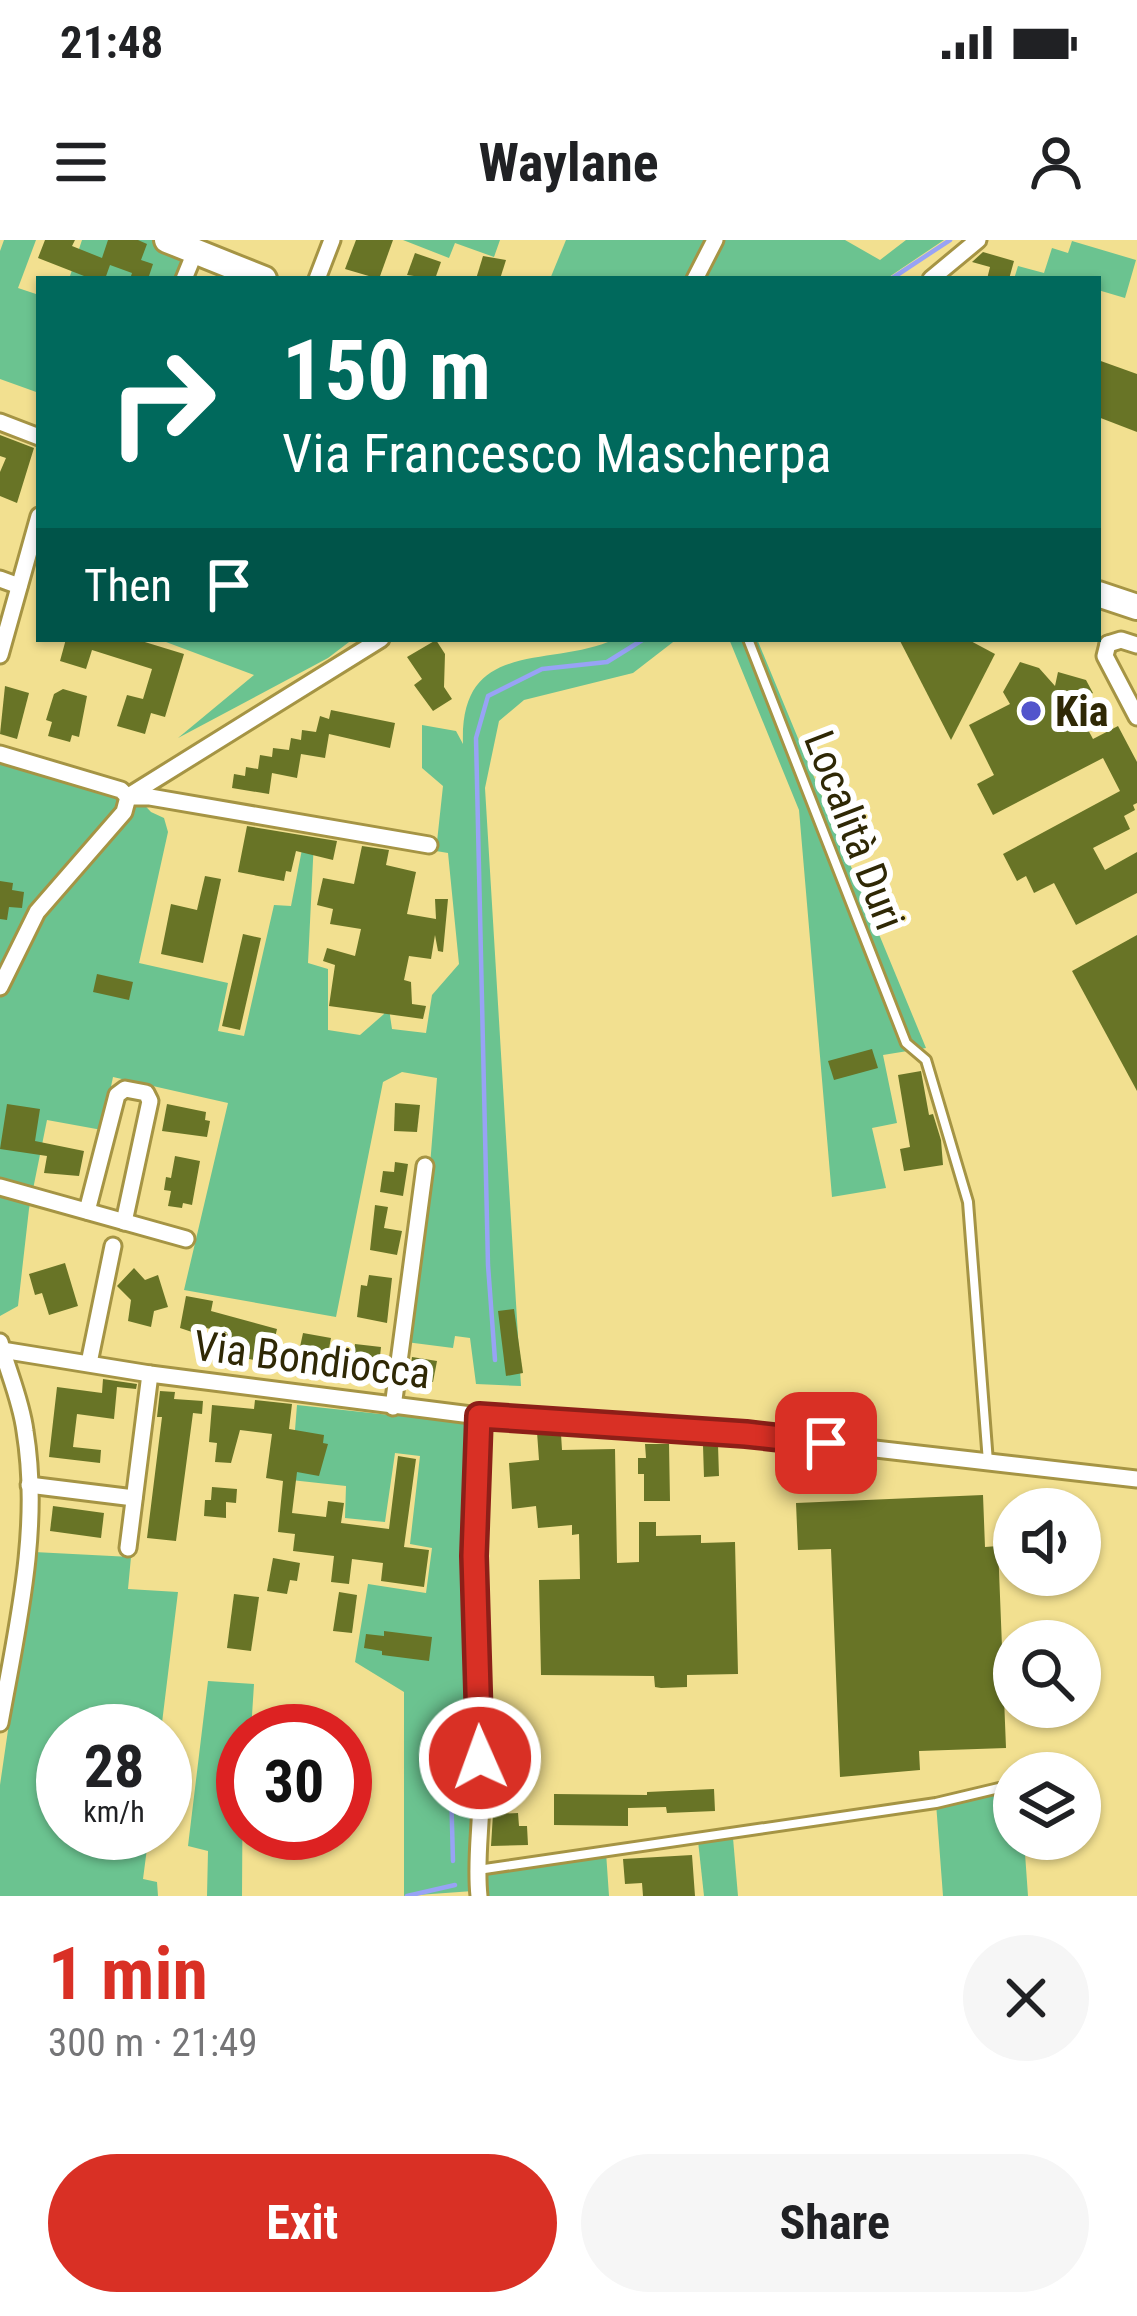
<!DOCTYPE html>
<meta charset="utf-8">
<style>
body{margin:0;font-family:"Roboto Condensed",sans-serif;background:#f6f6f6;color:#202124;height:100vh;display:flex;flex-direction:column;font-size:45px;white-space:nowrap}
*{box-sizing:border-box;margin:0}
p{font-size:39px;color:#757577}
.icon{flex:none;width:66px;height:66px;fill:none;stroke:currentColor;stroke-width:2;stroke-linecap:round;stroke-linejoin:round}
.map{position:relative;height:1656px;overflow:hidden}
.drawer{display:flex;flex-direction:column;background:#fff;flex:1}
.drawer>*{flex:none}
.banner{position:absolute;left:36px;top:36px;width:1065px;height:366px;border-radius:0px;box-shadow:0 3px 9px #0004;background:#00695c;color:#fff;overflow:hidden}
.tools{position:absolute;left:993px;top:1248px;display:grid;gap:24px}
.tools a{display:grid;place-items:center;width:108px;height:108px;border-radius:50%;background:#fff;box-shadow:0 3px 9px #0004;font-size:60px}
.speed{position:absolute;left:36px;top:1464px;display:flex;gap:24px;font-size:60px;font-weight:700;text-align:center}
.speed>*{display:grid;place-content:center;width:156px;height:156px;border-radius:50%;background:#fff;box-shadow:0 3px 9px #0004;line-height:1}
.speed small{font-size:30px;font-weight:400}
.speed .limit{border:18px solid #d22;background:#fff;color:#111}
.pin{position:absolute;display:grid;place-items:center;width:102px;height:102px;color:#fff;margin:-51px;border-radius:24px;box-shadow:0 6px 18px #0006}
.me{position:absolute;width:132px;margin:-66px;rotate:358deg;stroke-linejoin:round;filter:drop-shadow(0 0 9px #0008)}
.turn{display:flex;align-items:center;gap:42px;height:252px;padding:0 48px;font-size:54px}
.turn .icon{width:156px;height:156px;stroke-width:2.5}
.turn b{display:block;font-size:84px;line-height:102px}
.then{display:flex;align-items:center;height:114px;padding:0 48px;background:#0003;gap:24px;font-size:45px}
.round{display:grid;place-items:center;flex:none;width:126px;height:126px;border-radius:63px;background:#f6f6f6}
.headline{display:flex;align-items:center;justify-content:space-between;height:204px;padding:0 48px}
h1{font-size:72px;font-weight:700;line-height:90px;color:#d93025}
.button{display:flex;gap:24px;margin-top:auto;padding:24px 48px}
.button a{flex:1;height:138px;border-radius:72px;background:#d93025;color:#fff;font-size:48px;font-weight:700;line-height:138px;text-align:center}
.button a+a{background:#f6f6f6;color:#202124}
.status{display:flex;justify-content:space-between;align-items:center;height:84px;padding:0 60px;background:#fff;direction:ltr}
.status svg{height:33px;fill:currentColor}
header{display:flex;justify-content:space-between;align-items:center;height:156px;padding:0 48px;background:#fff;font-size:54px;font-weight:700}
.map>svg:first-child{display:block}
</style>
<div class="status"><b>21:48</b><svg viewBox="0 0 49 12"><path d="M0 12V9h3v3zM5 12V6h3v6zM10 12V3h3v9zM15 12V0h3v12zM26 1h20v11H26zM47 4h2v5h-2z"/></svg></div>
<header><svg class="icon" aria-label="menu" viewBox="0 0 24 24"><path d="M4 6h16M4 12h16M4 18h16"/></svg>Waylane<svg class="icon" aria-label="person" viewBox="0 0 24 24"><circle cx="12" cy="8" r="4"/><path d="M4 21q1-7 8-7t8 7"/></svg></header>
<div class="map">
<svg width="1137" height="1656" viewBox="0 0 1137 1656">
<rect width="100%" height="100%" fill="#f2e090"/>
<g fill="#6bc390">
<path d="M4,0H36L18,48L39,55V153L0,139V11Z"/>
<path d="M82,0H158L193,14L183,39H69Z"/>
<path d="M403,0H500L494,17L455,3L449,18Z"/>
<path d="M566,0H710L690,39H550Z"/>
<path d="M723,0H845L880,20L906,0H944L886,39H703Z"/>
<path d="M1072,1L1136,20L1125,58L1098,50V39H1014L1018,26L1044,33L1052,8L1068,13Z"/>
<path d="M158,399H353L328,418L178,498L254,435Z"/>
<path d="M615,399H677L633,433L524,460L499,481L485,548L521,1146L476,1144L470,1098L455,1096L453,1108L406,1102L429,938L437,838L402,832L383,842L336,1077L184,1050L228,863L113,837L102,890L47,880L29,969L18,1066L0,1076V517L135,555L151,572L164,578L168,592L139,723L228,743L218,791L244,796L274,665L291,666L304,599L314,600L308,723L328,729V790L360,795L384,774L388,762L392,789L426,793L432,755L459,724L448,613L436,611L443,546L422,528V485L456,491L463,504C459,396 552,429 615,399Z"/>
<path d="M729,399H757L926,808L883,815L897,883L872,888L886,948L832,957L799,570Z"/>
<path d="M297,1165L399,1176L469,1165L478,1193L472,1307V1630L606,1612L609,1656H474L473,1651L404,1656V1452L355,1422L368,1344L426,1353L432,1308L410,1304L420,1216L395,1213L385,1282L345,1278L346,1246L291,1240Z"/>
<path d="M34,1312L131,1317L128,1349L178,1352L161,1491H63V1593H149L143,1639L157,1642L158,1656H0V1545Z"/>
<path d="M208,1441L254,1444L251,1491H243L242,1656H207L208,1611L188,1606Z"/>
<path d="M1014,1549V1599H1024L1028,1656H943L936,1563Z"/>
<path d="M733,1598L738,1656H704L698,1601Z"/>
</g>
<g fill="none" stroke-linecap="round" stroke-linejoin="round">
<g stroke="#98a3f5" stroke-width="4.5">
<path d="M891,39L950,0"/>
<path d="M495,1120L488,1025L476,498L488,456L542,429L607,422L644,399"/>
<path d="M449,1474L453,1621"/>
<path d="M407,1656L455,1645"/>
</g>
</g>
<g fill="#687426">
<path d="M45,0H75L72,6L102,18L108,0H138L147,4L141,20L153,24L148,39H130L132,33L110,25L105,39H83L84,36L38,18Z"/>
<path d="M356,0H393L379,39L345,29Z"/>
<path d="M983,12L1014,21L1009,39H987L990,27L972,22Z"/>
<path d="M415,13L441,22L435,39L407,35Z"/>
<path d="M483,16L506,20L500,39H476Z"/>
<path d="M1098,120L1137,134V192L1098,177Z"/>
<path d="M0,195L34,208L17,263L0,256V232L6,218L0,216Z"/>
<path d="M66,399H135L184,414L165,477L151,473L145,494L117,486L127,455L143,459L152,429L92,410L86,429L60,421Z"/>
<path d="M899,399H967L995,414L951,500Z"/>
<path d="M436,400L445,414L444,447L452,459L433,471L414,445L422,439L407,417Z"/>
<path d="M1020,422L1039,428L1055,446L1058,432L1086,440L1093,453L1063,468L1076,492L1086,486L1093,499L1118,486L1137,522V563L1133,565L1135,570L1124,576L1130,589L1093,608L1105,630L1137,612V653L1076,685L1054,643L1034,653L1026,636L1017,641L1003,614L1120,551L1103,518L993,575L977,544L994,535L969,485L1010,464L1003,452Z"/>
<path d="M5,446L29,453L17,499L0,494Z"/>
<path d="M63,449L87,456L79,497L72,495L70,502L48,496L52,482L46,480L54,454Z"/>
<path d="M331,470L395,483L390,508L329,494L325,518L301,514L297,538L272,533L269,554L232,548L234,534L245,536L246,527L258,529L260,515L272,517L273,508L289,510L291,498L301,500L302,490L316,492L320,476L329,479Z"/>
<path d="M247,586L337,601L333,620L296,611L291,632L286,631L284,641L238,632Z"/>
<path d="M362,606L389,610L386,625L416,632L407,674L436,679L435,659H448L443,712L438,711L435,695L431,719L409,716L404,740L411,742L412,764L426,766L423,779L329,766L335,725L323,721L327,708L355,716L361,689L330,684L333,669L317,665L320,651L323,638L354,644Z"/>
<path d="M205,636L221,639L203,723L161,714L171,664L197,670Z"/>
<path d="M0,641L13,643L12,650L24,652L22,668L9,667L7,680L0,679Z"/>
<path d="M243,694L261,698L240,790L222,786Z"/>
<path d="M1137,695V851L1072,731Z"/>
<path d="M97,734L133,742L129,760L93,752Z"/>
<path d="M872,809L878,828L834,840L828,821Z"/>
<path d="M921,831L929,875L933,874L941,900L943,925L904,931L900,909L910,907L898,835Z"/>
<path d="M395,863L420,865L417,892L394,891Z"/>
<path d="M7,864L40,869L35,901L84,911L79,936L44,933L47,916L0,909Z"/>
<path d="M167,864L206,872L205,880L210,881L207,897L162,891Z"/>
<path d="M175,916L200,921L192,965L183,963L182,968L168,966L171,951L164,950L166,937L171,938Z"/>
<path d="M395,922L408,924L403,956L380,952L383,931L394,932Z"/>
<path d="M375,965L388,967L384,988L402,991L397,1015L370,1010Z"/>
<path d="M65,1023L78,1066L49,1075L42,1053L35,1055L29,1034Z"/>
<path d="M134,1028L145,1040L158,1035L168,1067L154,1071L151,1087L128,1081L131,1060L117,1046Z"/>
<path d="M369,1035L392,1038L387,1083L357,1077L361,1045L367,1046Z"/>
<path d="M186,1056L213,1061L211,1071L277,1089L273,1106L266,1105L263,1122L236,1116L234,1123L221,1120L227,1093L202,1087L201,1095L180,1088Z"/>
<path d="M514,1069L523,1133L506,1136L498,1071Z"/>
<path d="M303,1093L331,1098L326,1125H296Z"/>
<path d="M355,1104L381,1107L378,1135L364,1133L365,1128L352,1126Z"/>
<path d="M412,1117L437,1121L433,1142L409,1139Z"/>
<path d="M103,1139L137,1144L136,1149L117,1147L114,1179L77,1174L73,1207L101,1210L100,1223L49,1217L57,1147L102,1153Z"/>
<path d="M160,1151L175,1152L174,1159L203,1161L202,1174L193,1173L176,1301L147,1298L162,1177H157Z"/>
<path d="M255,1160L292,1164L289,1189L324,1195L323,1203L328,1204L319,1236L297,1232L292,1273L326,1277L328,1261L344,1263L341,1283L389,1289L398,1216L416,1219L404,1307L429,1310L424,1347L381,1341L383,1323L352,1319L349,1344L331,1342L334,1316L293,1311L295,1294L278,1292L283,1241L266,1238L272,1194L240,1190L231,1223L215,1222L217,1203L209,1202L212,1165L254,1169Z"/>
<path d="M537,1192L561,1194L562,1210L615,1209L617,1323L639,1322V1282H656V1296L701,1295V1303L735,1302L738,1434L687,1435V1447L661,1448L655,1447L654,1436L541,1435L539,1340L580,1339L579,1294L572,1295V1285L538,1288L536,1266L512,1269L509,1223L539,1220Z"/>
<path d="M645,1204H669L670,1261H644V1234H638V1218H646Z"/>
<path d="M718,1205L719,1236L704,1237L703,1206Z"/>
<path d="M212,1247L237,1249L236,1263L226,1262V1278L204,1276L205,1260H211Z"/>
<path d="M983,1255L985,1307L998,1306L1006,1508L919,1511L920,1530L840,1537L831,1309L798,1310L796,1263Z"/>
<path d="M53,1266L104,1273L101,1298L50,1291Z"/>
<path d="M273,1318L300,1323L297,1341L290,1340L287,1354L267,1351Z"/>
<path d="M339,1352L357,1355L352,1393L333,1391Z"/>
<path d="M234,1354L259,1357L251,1411L227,1408Z"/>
<path d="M384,1391L432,1397L429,1421L382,1415V1411L364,1408L366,1394L384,1396Z"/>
<path d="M714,1549L715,1571L667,1573L666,1567L628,1568V1586L554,1585V1554L647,1555V1552Z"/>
<path d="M518,1573L519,1586H527L528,1605L491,1606L493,1574Z"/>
<path d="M692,1615L695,1656H643L642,1643L625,1644L623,1619Z"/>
</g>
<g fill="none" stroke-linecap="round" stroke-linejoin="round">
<g stroke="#a59444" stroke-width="14">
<g id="lane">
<path d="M748,399L906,803L926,820L968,962L988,1222"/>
<path d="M478,1630L936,1563L999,1548"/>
</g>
</g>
<g stroke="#a59444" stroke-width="21">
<g id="street">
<path d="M184,39L195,12"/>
<path d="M317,39L332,0"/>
<path d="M695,39L715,0"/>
<path d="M931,39L978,0"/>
<path d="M0,182L39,197"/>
<path d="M0,339L19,346"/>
<path d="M1108,404L1105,416L1137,477"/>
<path d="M1108,404L1121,400L1137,405"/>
<path d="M0,415L39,276"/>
<path d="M0,514L121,550L128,557"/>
<path d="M130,555L381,399"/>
<path d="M128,557H150L429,605"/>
<path d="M0,747L37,672L124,572L128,557"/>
<path d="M0,947L186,999"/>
<path d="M87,971L117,855L125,849L146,853L150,861L124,982"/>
<path d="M2,1110L150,1134L479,1176C475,1300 477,1422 481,1545C482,1583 475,1619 479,1656"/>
<path d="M89,1123L113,1006"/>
<path d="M393,1167L425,926"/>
<path d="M479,1176L745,1194L1137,1239"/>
<path d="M29,1245L134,1258"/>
<path d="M128,1308L150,1134"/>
<path d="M0,1483C17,1388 41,1288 25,1191C21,1160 8,1132 0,1102"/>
</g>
</g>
<g stroke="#a59444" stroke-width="30">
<g id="primary">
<path d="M167,0L264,39"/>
<path d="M1098,354L1137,367"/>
</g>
</g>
<use href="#lane" stroke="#fff" stroke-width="8"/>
<use href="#street" stroke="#fff" stroke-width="15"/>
<use href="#primary" stroke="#fff" stroke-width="24"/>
</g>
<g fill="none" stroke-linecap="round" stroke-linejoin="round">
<g stroke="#8d1f18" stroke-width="30">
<path id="route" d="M480,1518L474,1316L479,1176L746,1194L826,1203"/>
</g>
<use href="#route" stroke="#d93025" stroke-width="21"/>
</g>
<circle fill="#5255cc" stroke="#fff" stroke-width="4.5" cx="1031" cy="471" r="12"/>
<g text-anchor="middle" stroke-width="12" stroke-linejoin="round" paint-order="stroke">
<g font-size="42" font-weight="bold" fill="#2f2805" stroke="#fff" text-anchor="start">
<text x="1055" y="486">Kia</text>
</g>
<g font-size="42" fill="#2f2805" stroke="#fff">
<text transform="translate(855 590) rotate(69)" y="15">Località Duri</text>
<text transform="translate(312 1119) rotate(7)" y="15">Via Bondiocca</text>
</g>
</g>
</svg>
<div class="tools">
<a><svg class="icon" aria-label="sound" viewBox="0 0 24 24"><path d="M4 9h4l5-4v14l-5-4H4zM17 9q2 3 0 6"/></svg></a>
<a><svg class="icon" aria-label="search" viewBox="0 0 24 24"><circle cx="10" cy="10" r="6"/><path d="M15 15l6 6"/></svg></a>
<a><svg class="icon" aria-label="layers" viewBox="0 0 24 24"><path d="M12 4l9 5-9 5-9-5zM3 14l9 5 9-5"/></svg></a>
</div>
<div class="speed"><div>28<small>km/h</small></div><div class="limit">30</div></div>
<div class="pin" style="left:826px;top:1203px;background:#d93025"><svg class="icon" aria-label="arrive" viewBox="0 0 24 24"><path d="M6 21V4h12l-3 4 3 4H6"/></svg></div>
<svg class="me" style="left:480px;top:1518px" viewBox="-20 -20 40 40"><circle r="17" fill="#d93025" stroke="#fff" stroke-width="3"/><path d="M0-11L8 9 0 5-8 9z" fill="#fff"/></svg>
<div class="banner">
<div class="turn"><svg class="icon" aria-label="right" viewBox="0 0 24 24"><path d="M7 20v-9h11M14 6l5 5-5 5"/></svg><div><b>150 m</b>Via Francesco Mascherpa</div></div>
<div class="then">Then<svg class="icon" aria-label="arrive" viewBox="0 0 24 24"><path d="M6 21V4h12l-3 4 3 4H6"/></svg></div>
</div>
</div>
<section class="drawer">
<div class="headline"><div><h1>1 min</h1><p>300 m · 21:49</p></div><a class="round"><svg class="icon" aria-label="close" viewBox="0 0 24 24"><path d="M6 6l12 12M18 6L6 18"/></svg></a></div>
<div class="button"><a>Exit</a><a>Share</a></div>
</section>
